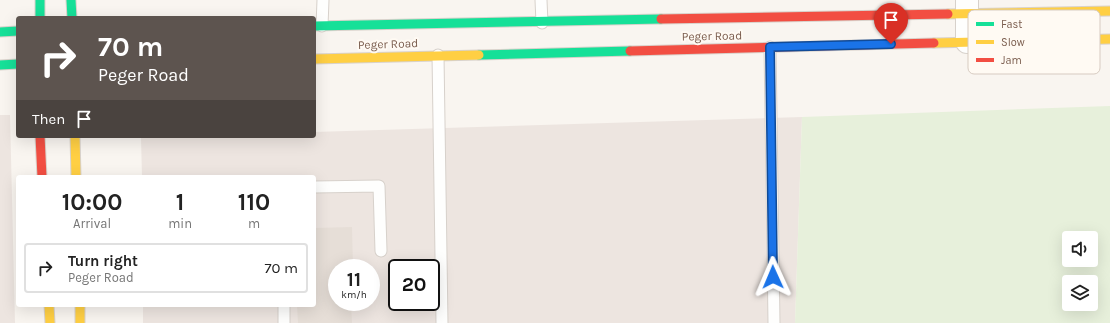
<!DOCTYPE html>
<style>
body{margin:0;font-family:Karla,sans-serif;background:#f6f6f6;color:#222;height:100vh;display:flex;flex-direction:column;font-size:15px;white-space:nowrap}
*{box-sizing:border-box;margin:0}
p{font-size:13px;color:#767676}
.icon{flex:none;width:22px;height:22px;fill:none;stroke:currentColor;stroke-width:2;stroke-linecap:round;stroke-linejoin:round}
.map{position:relative;flex:1;overflow:hidden}
.side{position:absolute;left:16px;top:175px;width:300px;height:132px;display:flex;flex-direction:column;background:#fff;border-radius:4px;box-shadow:0 4px 16px #0002}
.side>*{flex:none}
.guide{position:absolute;left:16px;top:16px;width:300px;height:122px;border-radius:4px;box-shadow:0 4px 16px #0002;background:#5d544f;color:#fff;overflow:hidden}
.fabs{position:absolute;left:1062px;top:231px;display:grid;gap:8px}
.fabs a{display:grid;place-items:center;width:36px;height:36px;border-radius:4px;background:#fff;box-shadow:0 4px 16px #0002;font-size:20px}
.speed{position:absolute;left:328px;top:259px;display:flex;gap:8px;font-size:20px;font-weight:700;text-align:center}
.speed>*{display:grid;place-content:center;width:52px;height:52px;border-radius:50%;background:#fff;box-shadow:0 4px 16px #0002;line-height:1}
.speed small{font-size:10px;font-weight:400}
.speed .limit{border:2px solid #111;border-radius:6px;background:#fff;color:#111}
.pin{position:absolute;display:grid;place-items:center;width:34px;height:34px;color:#fff;margin:-41px -17px;border-radius:50% 50% 50% 0;rotate:-45deg;box-shadow:0 0 4px #0007}
.pin .icon{rotate:45deg}
.me{position:absolute;width:44px;margin:-22px;rotate:359deg;stroke-linejoin:round;filter:drop-shadow(0 0 3px #0008)}
.turn{display:flex;align-items:center;gap:14px;height:84px;padding:0 16px;font-size:18px}
.turn .icon{width:52px;height:52px;stroke-width:2.5}
.turn b{display:block;font-size:28px;line-height:34px}
.then{display:flex;align-items:center;height:38px;padding:0 16px;background:#0003;gap:8px;font-size:15px}
.eta{display:flex;justify-content:space-evenly;align-items:center;height:68px;text-align:center}
.eta b{font-size:24px;font-weight:700;line-height:28px}
ul{padding:0;list-style:none}
li{display:flex;align-items:center;gap:12px;height:50px;margin:0 8px 6px;padding:0 8px;border:2px solid #e0e0e0;border-radius:4px}
li div{flex:1}
li b{display:block;font-size:15px}
li em{font-style:normal}
.map>svg:first-child{display:block}
</style>
<div class="map">
<svg width="1110" height="323" viewBox="0 0 1110 323">
<rect width="100%" height="100%" fill="#f9f5f0"/>
<g fill="#ede5e0" fill-rule="evenodd">
<path d="M0,115H10L15,323H0Z"/>
<path d="M802,117L795,323H143V305H314V177H142L141,138L204,136H314V132ZM337,268H371V302H337ZM397,268H431V302H397Z"/>
</g>
<path fill="#e7f0db" fill-rule="evenodd" d="M1110,106V323H795L802,117ZM1069,238H1091V260H1069ZM1069,282H1091V304H1069Z"/>
<path fill="#e6ded7" d="M352,227L353,268H337V302H351L352,323H298L297,305H314V228Z"/>
<g fill="none" stroke-linecap="round" stroke-linejoin="round">
<g stroke="#d7d1cb" stroke-width="13">
<g id="lane">
<path d="M541,0L542,23"/>
<path d="M322,26L323,0"/>
<path d="M770,47L774,323"/>
<path d="M438,55L442,323"/>
<path d="M314,187L379,186L381,251"/>
<path d="M284,305V323"/>
</g>
</g>
<g stroke="#d7d1cb" stroke-width="24">
<path id="street" d="M967,42V0"/>
</g>
<g stroke="#d9d2cb" stroke-width="11">
<g id="fast">
<path d="M40,0V18"/>
<path d="M71,0L72,18"/>
<path d="M314,26L661,19"/>
<path d="M0,32L18,31"/>
<path d="M479,55L630,51"/>
<path d="M0,65L18,64"/>
</g>
</g>
<g stroke="#d9d2cb" stroke-width="11">
<g id="slow">
<path d="M948,14L1110,11"/>
<path d="M934,43L1110,39"/>
<path d="M314,59L479,55"/>
<path d="M75,136L76,177"/>
<path d="M49,305L50,323"/>
<path d="M80,305V323"/>
</g>
</g>
<g stroke="#d9d2cb" stroke-width="11">
<g id="jam">
<path d="M661,19L948,14"/>
<path d="M630,51L934,43"/>
<path d="M40,136L42,177"/>
</g>
</g>
<use href="#lane" stroke="#fefefd" stroke-width="11"/>
<use href="#street" stroke="#fefefd" stroke-width="22"/>
<use href="#fast" stroke="#16e098" stroke-width="9"/>
<use href="#slow" stroke="#ffcf43" stroke-width="9"/>
<use href="#jam" stroke="#f24e42" stroke-width="9"/>
</g>
<g fill="none" stroke-linecap="round" stroke-linejoin="round">
<g stroke="#114b97" stroke-width="10">
<path id="route" d="M773,277L770,47L891,44"/>
</g>
<use href="#route" stroke="#1a73e8" stroke-width="7"/>
</g>
<g text-anchor="middle" stroke-width="4" stroke-linejoin="round" paint-order="stroke">
<g font-size="12" fill="#7a5c4d" stroke="#fffaf3">
<text transform="translate(712 36) rotate(-1)" y="4">Peger Road</text>
<text transform="translate(388 44) rotate(-2)" y="4">Peger Road</text>
</g>
</g>
<rect x="968" y="10" width="132" height="64" rx="6" fill="#fffaf3" stroke="#d7cbc1" stroke-width="1"/>
<rect x="976" y="22" width="18" height="4" fill="#16e098"/>
<rect x="976" y="40" width="18" height="4" fill="#ffcf43"/>
<rect x="976" y="58" width="18" height="4" fill="#f24e42"/>
<g font-size="11" fill="#7a5c4d">
<text x="1001" y="28">Fast</text>
<text x="1001" y="46">Slow</text>
<text x="1001" y="64">Jam</text>
</g>
</svg>
<div class="fabs">
<a><svg class="icon" aria-label="sound" viewBox="0 0 24 24"><path d="M4 9h4l5-4v14l-5-4H4zM17 9q2 3 0 6"/></svg></a>
<a><svg class="icon" aria-label="layers" viewBox="0 0 24 24"><path d="M12 4l9 5-9 5-9-5zM3 14l9 5 9-5"/></svg></a>
</div>
<div class="speed"><div>11<small>km/h</small></div><div class="limit">20</div></div>
<div class="pin" style="left:891px;top:44px;background:#d93025"><svg class="icon" aria-label="arrive" viewBox="0 0 24 24"><path d="M6 21V4h12l-3 4 3 4H6"/></svg></div>
<svg class="me" style="left:773px;top:277px" viewBox="-20 -20 40 40"><path d="M0-17L14 15 0 8-14 15z" fill="#1a73e8" stroke="#fff" stroke-width="4"/></svg>
<div class="guide">
<div class="turn"><svg class="icon" aria-label="right" viewBox="0 0 24 24"><path d="M7 20v-9h11M14 6l5 5-5 5"/></svg><div><b>70 m</b>Peger Road</div></div>
<div class="then">Then<svg class="icon" aria-label="arrive" viewBox="0 0 24 24"><path d="M6 21V4h12l-3 4 3 4H6"/></svg></div>
</div>
<section class="side">
<div class="eta">
<div><b>10:00</b><p>Arrival</p></div>
<div><b>1</b><p>min</p></div>
<div><b>110</b><p>m</p></div>
</div>
<ul>
<li><svg class="icon" aria-label="right" viewBox="0 0 24 24"><path d="M7 20v-9h11M14 6l5 5-5 5"/></svg><div><b>Turn right</b><p>Peger Road</p></div><em>70 m</em></li>
</ul>
</section>
</div>
